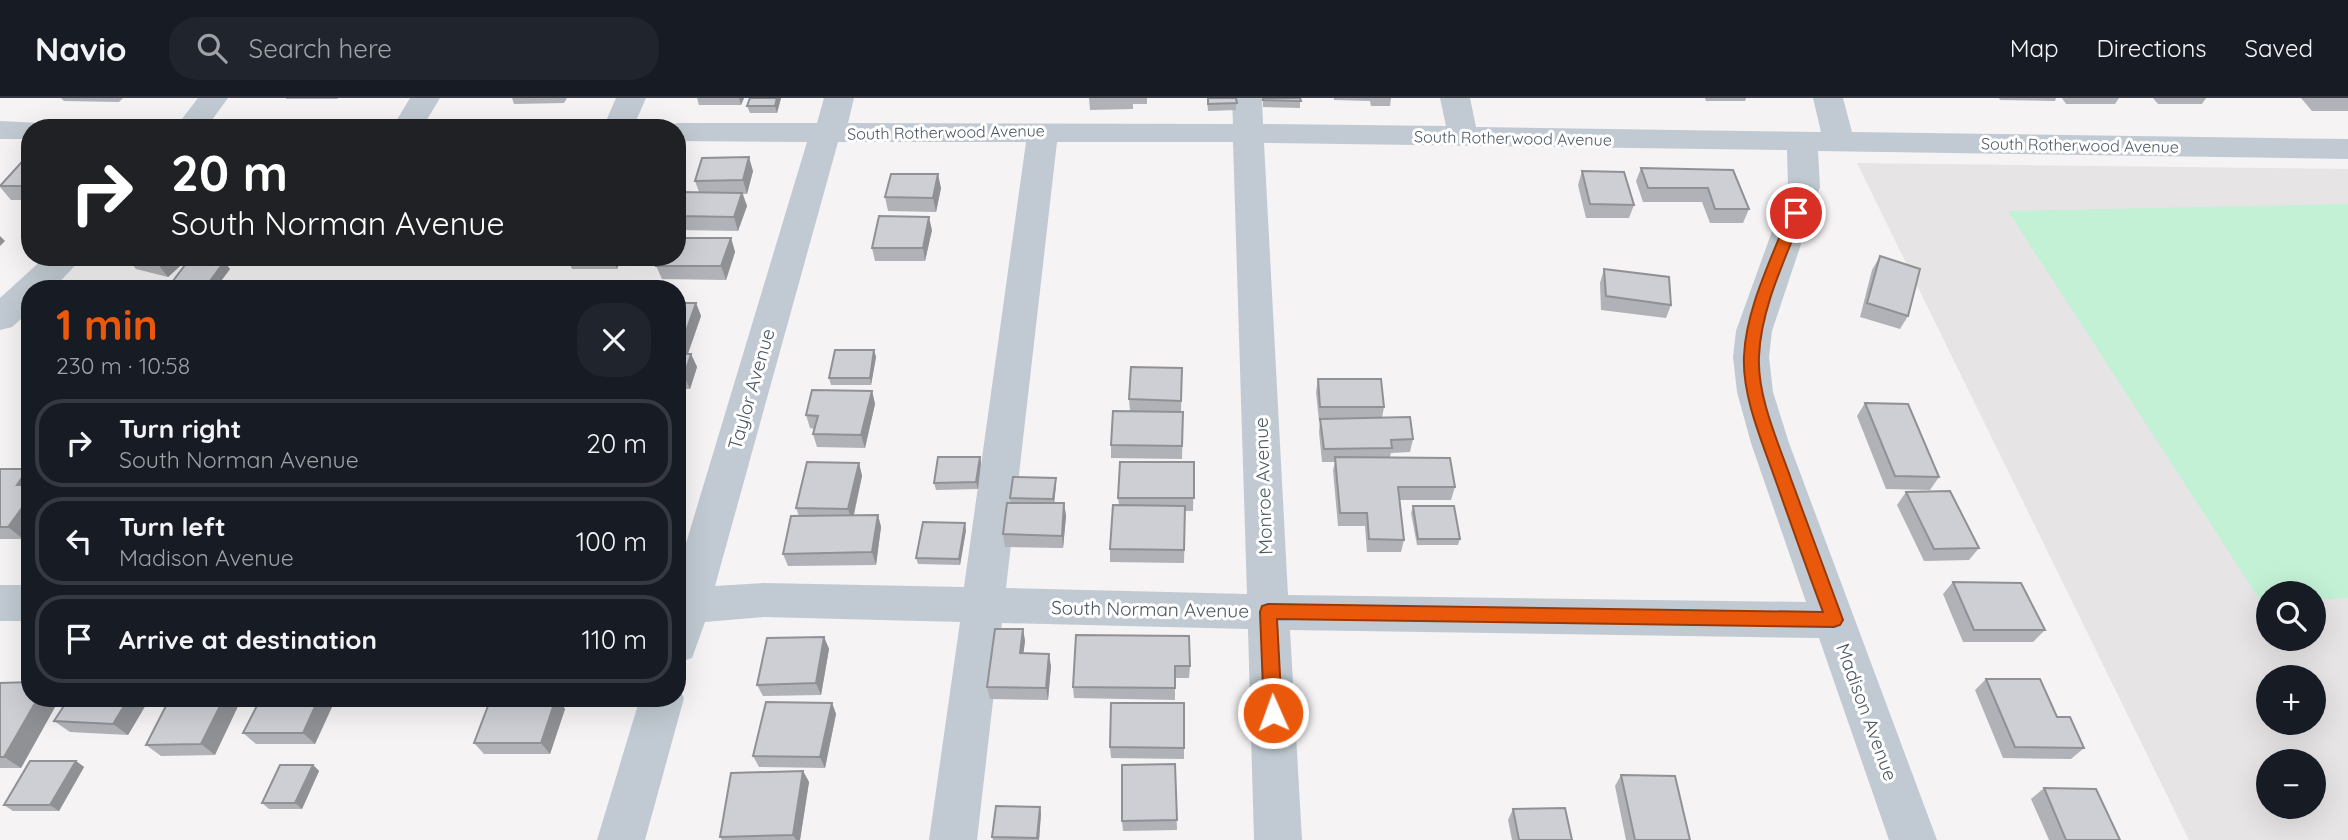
<!DOCTYPE html>
<meta charset="utf-8">
<style>
body{margin:0;font-family:Quicksand,sans-serif;background:#20242c;color:#f1f3f6;height:100vh;display:flex;flex-direction:column;font-size:26px;white-space:nowrap}
*{box-sizing:border-box;margin:0}
p{font-size:23px;color:#9ea1a6}
.icon{flex:none;width:38px;height:38px;fill:none;stroke:currentColor;stroke-width:2;stroke-linecap:round;stroke-linejoin:round}
.map{position:relative;flex:1;overflow:hidden}
.details{position:absolute;left:21px;top:182px;width:665px;height:427px;display:flex;flex-direction:column;background:#171b24;border-radius:28px;box-shadow:0 7px 28px #0002}
.details>*{flex:none}
.guide{position:absolute;left:21px;top:21px;width:665px;height:147px;border-radius:28px;box-shadow:0 7px 28px #0002;background:#202124;color:#fff;overflow:hidden}
.buttons{position:absolute;left:2256px;top:483px;display:grid;gap:14px}
.buttons a{display:grid;place-items:center;width:70px;height:70px;border-radius:50%;background:#171b24;box-shadow:0 7px 28px #0002;font-size:35px}
.pin{position:absolute;display:grid;place-items:center;width:60px;height:60px;color:#fff;margin:-30px;border:4px solid #fff;border-radius:50%;box-shadow:0 2px 7px #0007}
.me{position:absolute;width:77px;margin:-38px;rotate:358deg;stroke-linejoin:round;filter:drop-shadow(0 0 5px #0008)}
.turn{display:flex;align-items:center;gap:24px;height:147px;padding:0 35px;font-size:32px}
.turn .icon{width:91px;height:91px;stroke-width:2.5}
.turn b{display:block;font-size:49px;line-height:60px}
.round{display:grid;place-items:center;flex:none;width:74px;height:74px;border-radius:28px;background:#20242c}
.summary{display:flex;align-items:center;justify-content:space-between;height:119px;padding:0 35px}
h1{font-size:42px;font-weight:700;line-height:52px;color:#ea580c}
ul{padding:0;list-style:none}
li{display:flex;align-items:center;gap:21px;height:88px;margin:0 14px 10px;padding:0 21px;border:4px solid #363941;border-radius:28px}
li div{flex:1}
li b{display:block;font-size:26px}
li em{font-style:normal}
header{display:flex;align-items:center;gap:42px;box-sizing:border-box;height:98px;padding:0 35px;background:#171b24;border-bottom:2px solid #363941}
header strong{font-size:33px}
nav{display:flex;gap:38px;margin-inline-start:auto;font-size:24px}
.search{width:490px;height:63px;background:#20242c;display:flex;align-items:center;gap:18px;box-sizing:border-box;padding:0 24px;border-radius:28px;color:#9ea1a6;font-size:26px}
.map>svg:first-child{display:block}
</style>
<header>
<strong>Navio</strong>
<div class="search"><svg class="icon" aria-label="search" viewBox="0 0 24 24"><circle cx="10" cy="10" r="6"/><path d="M15 15l6 6"/></svg>Search here</div>
<nav><a>Map</a><a>Directions</a><a>Saved</a></nav>
</header>
<div class="map">
<svg width="2348" height="742" viewBox="0 0 2348 742">
<rect width="100%" height="100%" fill="#f5f3f3"/>
<path fill="#e6e4e5" fill-rule="evenodd" d="M1857,65L2348,71V742H2189ZM2268,495H2314V541H2268ZM2268,579H2314V625H2268ZM2268,663H2314V709H2268Z"/>
<path fill="#c3f1d5" d="M2348,106V500L2314,502V495H2268V502H2260L2008,113Z"/>
<g fill="none" stroke-linecap="round" stroke-linejoin="round">
<g fill="#c1cad2" fill-rule="evenodd">
<path d="M198,0H228L206,30H175Z"/>
<path d="M410,0H440L422,30H392Z"/>
<path d="M616,0H646L633,30H603Z"/>
<path d="M824,0H854L848,25L1233,26L1232,0H1262L1263,26L1446,28L1440,0H1470L1476,29L1821,34L1813,0H1843L1852,34L2348,41V61L1818,53L1820,89L1772,233L1769,259L1773,294L1789,345L1937,742H1889L1819,540L1290,532L1302,742H1254L1248,531L1002,525L977,742H929L960,524L764,519L705,524L692,560L677,565V475L807,44L677,43V30H665L677,25H817ZM838,44H1026L964,489L764,485L715,488ZM1057,44H1233L1247,496L1006,490ZM1264,45L1787,52L1788,89L1736,233L1733,259L1737,294L1751,345L1806,504L1288,497Z"/>
<path d="M0,23L41,25L44,30H30V41H0Z"/>
<path d="M45,159H83L53,191H30V213L12,229L0,232V200Z"/>
<rect x="0" y="487" width="30" height="36"/>
<path d="M677,586L684,600L645,742H597L640,600H677Z"/>
</g>
</g>
<g fill="#b0b2b7">
<path d="M61,0H123L119,4L64,3Z"/>
<path d="M286,0H338L337,1H286Z"/>
<path d="M512,0H567L564,5L514,6Z"/>
<path d="M697,0H744L741,7H699Z"/>
<path d="M781,0L777,15H750L747,8Z"/>
<path d="M1089,0H1147V6H1133V11L1090,12Z"/>
<path d="M1207,0H1236V12L1208,13Z"/>
<path d="M1263,0H1300V10L1263,9Z"/>
<path d="M1334,0H1391L1390,8H1371L1370,3L1334,2Z"/>
<path d="M1705,0H1746L1745,3H1706Z"/>
<path d="M1999,0H2056L2055,3L2000,2Z"/>
<path d="M2062,0H2119L2115,6H2066Z"/>
<path d="M2153,0H2206L2202,6H2158Z"/>
<path d="M2301,0H2348V13H2312Z"/>
<path d="M30,56V102H11L0,89V87Z"/>
<path d="M1641,70L1733,72L1749,111L1743,125H1710L1702,104H1643L1636,83Z"/>
<path d="M753,73L747,96H743L747,108L738,133L677,132V94H699L695,83Z"/>
<path d="M1582,73L1634,107L1629,120H1586L1578,87Z"/>
<path d="M941,90L936,114L888,113L885,99Z"/>
<path d="M932,132L925,163H875L872,150Z"/>
<path d="M731,140L735,154L726,182L662,181L656,168Z"/>
<path d="M1880,158L1908,218L1900,231L1860,219L1872,172Z"/>
<path d="M126,159H190L168,179L136,171Z"/>
<path d="M315,159H345L344,161Z"/>
<path d="M571,159H622L617,171H572L569,164Z"/>
<path d="M224,164L230,171L215,191H173L170,187Z"/>
<path d="M1604,171L1671,207L1666,220L1601,212L1600,185Z"/>
<path d="M677,205H696L701,218L688,256H691L697,269L690,291H677Z"/>
<path d="M874,252L876,259L871,287H831L829,280Z"/>
<path d="M1182,270L1181,314H1183L1182,361L1111,360V347L1130,313L1129,301Z"/>
<path d="M1318,281L1384,309L1382,320L1413,341L1410,354L1391,355L1390,359L1455,389L1451,402H1399L1404,442L1401,454H1367L1365,428H1338L1333,372L1335,364H1322L1319,334L1320,323H1319L1316,294Z"/>
<path d="M872,293L875,306L865,350L817,349L813,336L814,331L810,330L806,317Z"/>
<path d="M1865,305L1939,379L1930,392L1886,391L1857,318Z"/>
<path d="M980,359L981,365L978,391L936,392L934,385Z"/>
<path d="M1194,364L1193,413H1185L1184,465L1110,464V451L1119,407L1118,400Z"/>
<path d="M859,365L862,378L854,417H878L881,429L876,467L788,468L783,456L799,418L796,410Z"/>
<path d="M0,371L23,441H0Z"/>
<path d="M1056,380V387L1054,405H1064L1066,418L1063,450L1005,449L1003,436L1011,405L1010,400Z"/>
<path d="M1906,394L1979,450L1969,462L1924,463L1897,407Z"/>
<path d="M1413,408L1460,441L1458,447H1417L1411,415Z"/>
<path d="M966,432L960,467L918,466L916,460Z"/>
<path d="M1953,484L2045,532L2033,544H1963L1943,496Z"/>
<path d="M1023,531L1025,543L1023,555L1051,568L1048,602L990,601L987,589Z"/>
<path d="M1076,537L1190,568L1189,580H1175V602L1074,600L1073,589Z"/>
<path d="M824,539L829,551L821,597L763,598L757,587Z"/>
<path d="M1986,581L2057,619L2084,650L2071,661L2003,660L1975,592Z"/>
<path d="M0,585L30,600H60L21,670H0Z"/>
<path d="M69,600H150L128,637L70,634L54,623Z"/>
<path d="M170,600L215,657L161,658L146,647Z"/>
<path d="M261,600H336L315,646H256L243,635Z"/>
<path d="M557,600L565,611L550,656H484L474,645Z"/>
<path d="M832,605L836,616L825,670L759,669L753,658Z"/>
<path d="M1184,605V661L1111,660L1110,649Z"/>
<path d="M76,663L84,669L59,713H13L4,707Z"/>
<path d="M1175,666L1177,732L1123,733L1122,723Z"/>
<path d="M313,667L319,673L302,711H269L262,705Z"/>
<path d="M803,673L809,684L800,742H722L720,739Z"/>
<path d="M1621,677L1690,742H1626L1615,688Z"/>
<path d="M2044,690L2120,742H2049L2031,701Z"/>
<path d="M1513,711L1572,742H1512L1508,722Z"/>
<path d="M1041,715L1039,742H993L992,739Z"/>
</g>
<g fill="#909195">
<path d="M739,0H744L741,7Z"/>
<path d="M777,0H781L777,15L775,8Z"/>
<path d="M749,59L753,73L747,96L743,82Z"/>
<path d="M938,76L941,90L936,114L933,100Z"/>
<path d="M742,95L747,108L738,133L734,119Z"/>
<path d="M929,119L932,132L925,163L923,150Z"/>
<path d="M0,138L5,143L0,148Z"/>
<path d="M731,140L735,154L726,182L721,168Z"/>
<path d="M164,159H190L168,179L157,165Z"/>
<path d="M616,159H622L617,171L614,164Z"/>
<path d="M224,164L230,171L215,191H210L207,187Z"/>
<path d="M696,205L701,218L683,269L678,256Z"/>
<path d="M874,252L876,259L871,287L870,280Z"/>
<path d="M691,256L697,269L690,291L684,278Z"/>
<path d="M872,293L875,306L865,350L861,337Z"/>
<path d="M677,320L681,328L677,338Z"/>
<path d="M980,359L981,365L978,391L976,384Z"/>
<path d="M859,365L862,378L852,424L848,411Z"/>
<path d="M28,371L30,373V398L17,387Z"/>
<path d="M1056,380V387L1054,407L1053,401Z"/>
<path d="M30,399V432L23,441L8,429Z"/>
<path d="M1064,405L1066,418L1063,450L1062,438Z"/>
<path d="M878,417L881,429L876,467L872,454Z"/>
<path d="M965,425L966,432L960,467L959,461Z"/>
<path d="M1023,531L1025,543L1022,567L1020,555Z"/>
<path d="M824,539L829,551L821,597L816,585Z"/>
<path d="M1049,556L1051,568L1048,602L1046,590Z"/>
<path d="M38,600H60L21,670L4,659Z"/>
<path d="M129,600H150L128,637L113,626Z"/>
<path d="M224,600H242L215,657L201,646Z"/>
<path d="M319,600H336L315,646L303,635Z"/>
<path d="M556,600L565,611L550,656L541,645Z"/>
<path d="M832,605L836,616L825,670L820,659Z"/>
<path d="M76,663L84,669L59,713L50,707Z"/>
<path d="M313,667L319,673L302,711L295,705Z"/>
<path d="M803,673L809,684L800,742H796L793,737Z"/>
<path d="M1040,709L1041,715L1039,742H1038Z"/>
</g>
<g fill="#cdcfd5" stroke="#909195" stroke-width="2">
<path d="M750,0H777L775,8H747Z"/>
<path d="M1208,0H1236L1237,5L1208,6Z"/>
<path d="M1263,0H1300L1301,3L1263,2Z"/>
<path d="M29,56H30V88H0Z"/>
<path d="M749,59L743,82L695,83L702,60Z"/>
<path d="M1641,70L1733,72L1749,111H1715L1708,90H1648Z"/>
<path d="M1582,73L1624,74L1634,107L1590,106Z"/>
<path d="M891,76H938L933,100L885,99Z"/>
<path d="M677,94L742,95L734,119L677,118Z"/>
<path d="M879,118L929,119L923,150H872Z"/>
<path d="M679,140H731L721,168H656L659,159H677V144Z"/>
<path d="M1880,158L1920,171L1908,218L1867,205Z"/>
<path d="M131,159H164L157,165Z"/>
<path d="M571,159H616L614,164H569Z"/>
<path d="M188,163L224,164L207,187H170Z"/>
<path d="M1604,171L1669,179L1671,207L1606,198Z"/>
<path d="M677,205H696L678,256H691L684,278H677Z"/>
<path d="M835,252H874L870,280H829Z"/>
<path d="M1131,269L1182,270L1181,303L1129,301Z"/>
<path d="M1318,281H1381L1384,309H1320Z"/>
<path d="M812,292L872,293L861,337L813,336L818,318L806,317Z"/>
<path d="M1865,305L1908,306L1939,379L1895,378Z"/>
<path d="M1113,313L1183,314L1182,348L1111,347Z"/>
<path d="M1410,319L1413,341L1391,342L1392,350L1324,351L1320,321Z"/>
<path d="M938,359H980L976,384L934,385Z"/>
<path d="M1335,359L1450,360L1455,389H1398L1404,442L1369,441L1367,415H1340Z"/>
<path d="M807,364L859,365L848,411L796,410Z"/>
<path d="M1120,364H1194V400H1118Z"/>
<path d="M0,371H28L17,387H30V399L8,429H0Z"/>
<path d="M1013,379L1056,380L1053,401L1010,400Z"/>
<path d="M1950,393L1979,450L1934,451L1906,394Z"/>
<path d="M1007,405H1064L1062,438L1003,436Z"/>
<path d="M1113,407L1185,408L1184,452L1110,451Z"/>
<path d="M1413,408H1454L1460,441H1418Z"/>
<path d="M878,417L872,454L783,456L791,418Z"/>
<path d="M923,424L965,425L959,461L916,460Z"/>
<path d="M1953,484L2021,485L2045,532H1974Z"/>
<path d="M995,531H1023L1020,555L1049,556L1046,590L987,589Z"/>
<path d="M1076,537L1189,538L1190,568H1175V590L1073,589Z"/>
<path d="M824,539L816,585L757,587L767,540Z"/>
<path d="M1986,581H2040L2057,619H2070L2084,650L2015,649Z"/>
<path d="M30,584V600H38L4,659H0V585Z"/>
<path d="M69,600H129L113,626L54,623Z"/>
<path d="M170,600H224L201,646L146,647Z"/>
<path d="M261,600H319L303,635H243Z"/>
<path d="M491,600H556L541,645H474Z"/>
<path d="M766,604L832,605L820,659L753,658Z"/>
<path d="M1111,605H1184V650L1110,649Z"/>
<path d="M30,663H76L50,707H4Z"/>
<path d="M1175,666L1177,722L1122,723V667Z"/>
<path d="M280,667H313L295,705H262Z"/>
<path d="M803,673L793,737L720,739L731,675Z"/>
<path d="M1621,677L1675,678L1690,742H1635Z"/>
<path d="M2044,690L2096,691L2120,742H2066Z"/>
<path d="M996,708L1040,709L1037,740L992,739Z"/>
<path d="M1565,710L1572,742H1519L1513,711Z"/>
</g>
<path fill="#ea580c" stroke="#983908" stroke-width="2" d="M1796,111L1803,115C1786,160 1761,209 1759,258C1757,298 1778,344 1791,381C1808,428 1826,475 1843,522L1840,527L1834,529L1277,521L1282,615L1279,621L1273,623L1266,621L1264,615L1260,514L1262,508L1268,506L1823,514C1806,469 1790,423 1774,378C1761,341 1742,297 1744,258C1746,210 1772,160 1789,115Z"/>
<g text-anchor="middle" stroke-width="6" stroke-linejoin="round" paint-order="stroke">
<g font-size="16" fill="#4a5661" stroke="#fff">
<text transform="translate(946 34) rotate(-1)" y="6">South Rotherwood Avenue</text>
<text transform="translate(1513 40) rotate(1)" y="6">South Rotherwood Avenue</text>
<text transform="translate(2080 47) rotate(1)" y="6">South Rotherwood Avenue</text>
</g>
<g font-size="19" fill="#4a5661" stroke="#fff">
<text transform="translate(751 291) rotate(-74)" y="7">Taylor Avenue</text>
<text transform="translate(1263 388) rotate(-92)" y="7">Monroe Avenue</text>
<text transform="translate(1150 511) rotate(1)" y="7">South Norman Avenue</text>
<text transform="translate(1867 614) rotate(70)" y="7">Madison Avenue</text>
</g>
</g>
</svg>
<div class="buttons">
<a><svg class="icon" aria-label="search" viewBox="0 0 24 24"><circle cx="10" cy="10" r="6"/><path d="M15 15l6 6"/></svg></a>
<a>+</a>
<a>−</a>
</div>
<div class="pin" style="left:1796px;top:115px;background:#d93025"><svg class="icon" aria-label="arrive" viewBox="0 0 24 24"><path d="M6 21V4h12l-3 4 3 4H6"/></svg></div>
<svg class="me" style="left:1273px;top:615px" viewBox="-20 -20 40 40"><circle r="17" fill="#ea580c" stroke="#fff" stroke-width="3"/><path d="M0-11L8 9 0 5-8 9z" fill="#fff"/></svg>
<div class="guide">
<div class="turn"><svg class="icon" aria-label="right" viewBox="0 0 24 24"><path d="M7 20v-9h11M14 6l5 5-5 5"/></svg><div><b>20 m</b>South Norman Avenue</div></div>
</div>
<section class="details">
<div class="summary"><div><h1>1 min</h1><p>230 m · 10:58</p></div><a class="round"><svg class="icon" aria-label="close" viewBox="0 0 24 24"><path d="M6 6l12 12M18 6L6 18"/></svg></a></div>
<ul>
<li><svg class="icon" aria-label="right" viewBox="0 0 24 24"><path d="M7 20v-9h11M14 6l5 5-5 5"/></svg><div><b>Turn right</b><p>South Norman Avenue</p></div><em>20 m</em></li>
<li><svg class="icon" aria-label="left" viewBox="0 0 24 24"><path d="M17 20v-9H6M10 6l-5 5 5 5"/></svg><div><b>Turn left</b><p>Madison Avenue</p></div><em>100 m</em></li>
<li><svg class="icon" aria-label="arrive" viewBox="0 0 24 24"><path d="M6 21V4h12l-3 4 3 4H6"/></svg><div><b>Arrive at destination</b></div><em>110 m</em></li>
</ul>
</section>
</div>
